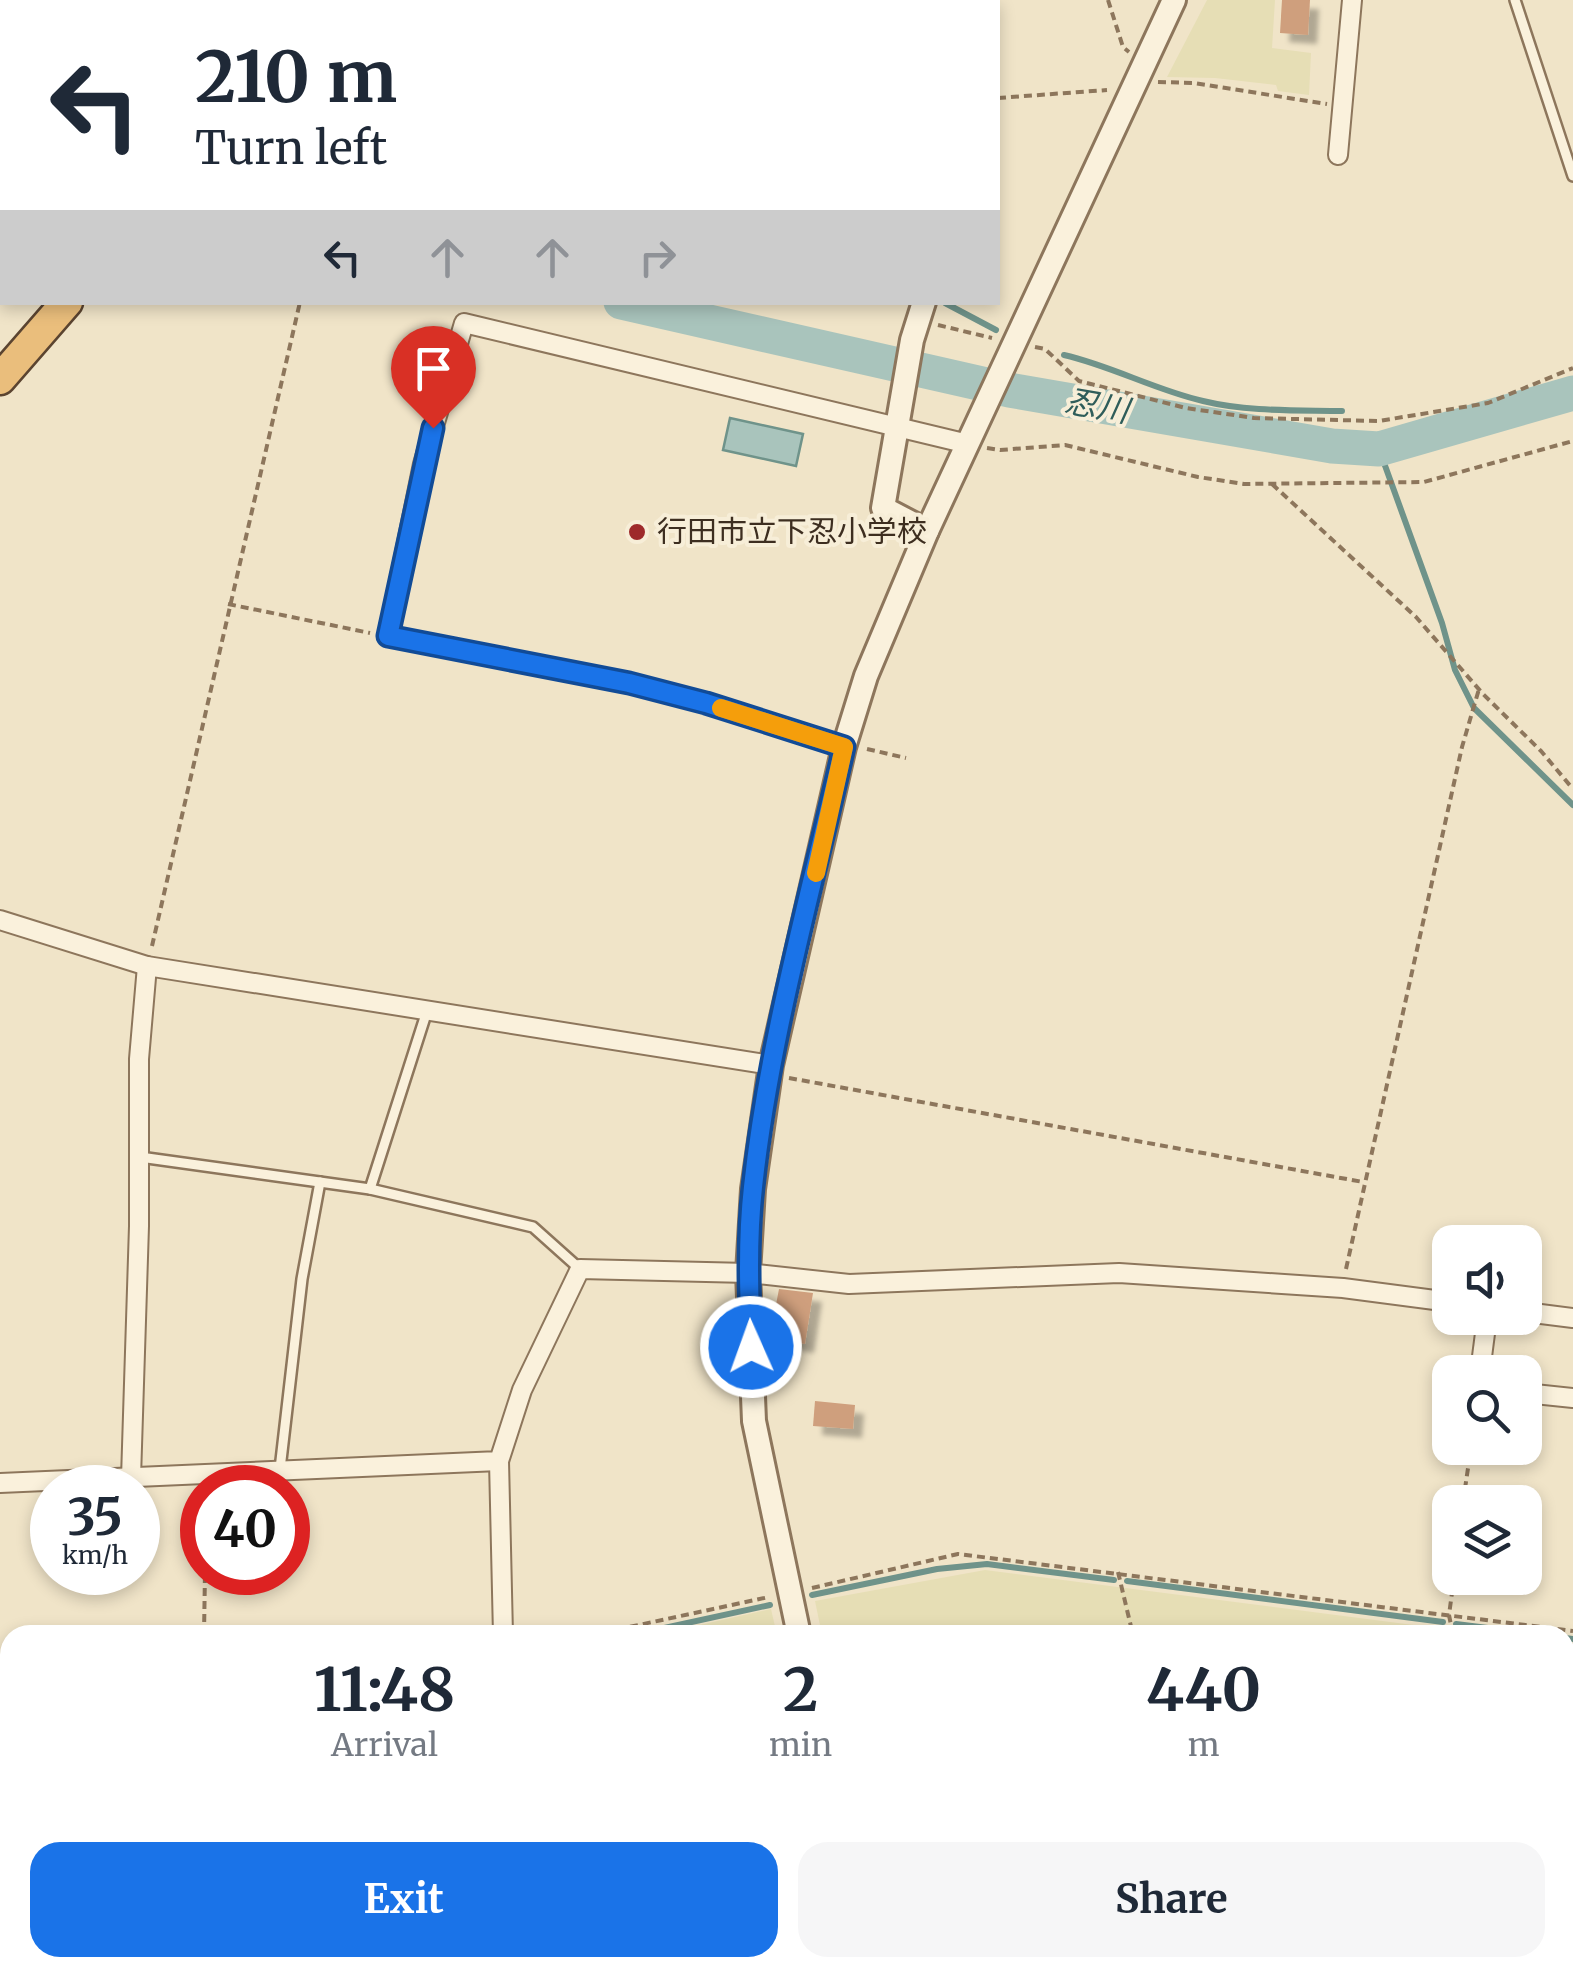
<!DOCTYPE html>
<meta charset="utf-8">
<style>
body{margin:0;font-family:Merriweather,"Noto Sans JP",serif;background:#f6f6f7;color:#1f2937;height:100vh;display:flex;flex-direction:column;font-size:38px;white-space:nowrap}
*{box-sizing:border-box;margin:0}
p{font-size:32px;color:#747a83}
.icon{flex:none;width:55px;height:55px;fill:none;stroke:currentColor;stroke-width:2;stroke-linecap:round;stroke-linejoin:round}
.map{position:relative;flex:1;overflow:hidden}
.sheet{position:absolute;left:0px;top:1625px;width:1575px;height:352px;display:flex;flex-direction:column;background:#fff;border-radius:30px 30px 0 0;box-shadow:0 5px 15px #0003}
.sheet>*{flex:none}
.hud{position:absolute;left:0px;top:0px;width:1000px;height:305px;box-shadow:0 5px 15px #0003;background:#fff;color:#1f2937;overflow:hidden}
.buttons{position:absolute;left:1432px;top:1225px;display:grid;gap:20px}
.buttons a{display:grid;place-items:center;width:110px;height:110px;border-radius:20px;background:#fff;box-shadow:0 5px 15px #0003;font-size:50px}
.speed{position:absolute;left:30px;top:1465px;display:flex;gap:20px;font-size:50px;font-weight:700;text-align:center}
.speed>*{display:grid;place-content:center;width:130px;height:130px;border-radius:50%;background:#fff;box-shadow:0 5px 15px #0003;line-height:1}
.speed small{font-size:25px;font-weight:400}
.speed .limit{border:15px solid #d22;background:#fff;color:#111}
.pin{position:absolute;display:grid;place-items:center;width:85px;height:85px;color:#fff;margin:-102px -42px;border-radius:50% 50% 50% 0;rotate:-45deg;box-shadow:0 0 10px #0007}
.pin .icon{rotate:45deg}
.me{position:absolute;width:110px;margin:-55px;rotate:358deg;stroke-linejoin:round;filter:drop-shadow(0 0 8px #0008)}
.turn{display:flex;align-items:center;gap:35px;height:210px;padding:0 30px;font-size:45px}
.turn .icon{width:130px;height:130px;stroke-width:2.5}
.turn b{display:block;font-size:70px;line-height:85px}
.lanes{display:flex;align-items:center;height:95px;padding:0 30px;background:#0003;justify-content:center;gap:50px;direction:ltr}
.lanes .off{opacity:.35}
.eta{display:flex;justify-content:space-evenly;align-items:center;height:170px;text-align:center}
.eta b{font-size:60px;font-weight:700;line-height:70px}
.primary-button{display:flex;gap:20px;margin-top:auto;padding:20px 30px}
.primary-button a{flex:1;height:115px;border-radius:30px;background:#1a73e8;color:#fff;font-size:40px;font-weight:700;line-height:115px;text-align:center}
.primary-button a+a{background:#f6f6f7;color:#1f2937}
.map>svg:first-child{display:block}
</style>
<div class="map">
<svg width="1573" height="1977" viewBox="0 0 1573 1977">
<defs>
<filter id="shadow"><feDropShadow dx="9" dy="9" stdDeviation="2.5" flood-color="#0004"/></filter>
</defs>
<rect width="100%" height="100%" fill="#f0e4c8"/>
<g fill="#e6deb5">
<path d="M1207,0H1275L1272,48L1311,53L1309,95L1278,91L1276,85L1215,78L1167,77Z"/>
<path d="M985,1570L1491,1635H822L815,1601Z"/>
<path d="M771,1609L777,1635H655Z"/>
<path d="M1565,1645L1573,1646V1977H901L898,1968H1565Z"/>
<path d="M10,1782V1968H567L569,1977H0V1784Z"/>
</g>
<path fill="#a9c4bc" stroke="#6f938a" stroke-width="2.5" d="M730,418L803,434L796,466L723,450Z"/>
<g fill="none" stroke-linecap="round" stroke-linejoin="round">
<g stroke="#6f938a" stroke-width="6">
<path d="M0,48H2"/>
<path d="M945,303L996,330"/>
<path d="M1064,355C1112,366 1155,390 1203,401C1248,412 1296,410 1342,411"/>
<path d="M1379,449L1442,623L1455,670L1474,708L1573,805"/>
<path d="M1127,1581L1443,1622"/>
<path d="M812,1595L937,1569L987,1564L1114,1580"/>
<path d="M1456,1624L1543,1635"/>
<path d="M632,1635L770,1605"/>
<path d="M1565,1638L1573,1639"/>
<path d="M0,1779L10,1776"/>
</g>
<g stroke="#a9c4bc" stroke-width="35">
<path d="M0,138L2,139"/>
<path d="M621,302L1009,390L1332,446L1379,449L1573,393"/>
</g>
</g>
<g fill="#cf9f7d" filter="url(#shadow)">
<path d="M1282,0H1310L1308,35L1280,33Z"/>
<path d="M779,1289L813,1293L805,1344L777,1339L781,1316L774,1315Z"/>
<path d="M815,1401L855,1405L853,1429L813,1426Z"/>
</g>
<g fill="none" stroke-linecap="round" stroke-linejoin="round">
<g stroke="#8d765c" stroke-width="14">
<g id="service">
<path d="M1515,0L1573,176"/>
<path d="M140,1157L370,1189L533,1227L580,1269"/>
<path d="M370,1189L427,1011"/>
<path d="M280,1469L302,1279L320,1182"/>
</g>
</g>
<g stroke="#8d765c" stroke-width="22">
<g id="minor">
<path d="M837,0V2"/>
<path d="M1338,155L1352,0"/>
<path d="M844,747L706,703L629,683L388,636L423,464L464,323L968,444"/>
<path d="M0,920L147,966L771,1065"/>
<path d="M1525,1312L1573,1318"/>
<path d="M1480,1372L1487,1318"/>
<path d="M1525,1393L1573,1398"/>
<path d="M499,1461L503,1635"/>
<path d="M131,1478L139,1226V1059L147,966"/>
<path d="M0,1483L499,1461L522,1390L580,1269L748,1273L849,1284L1119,1273L1343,1288L1450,1302"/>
<path d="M575,1968L577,1977"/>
</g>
</g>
<g stroke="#8d765c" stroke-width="28">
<g id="tertiary">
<path d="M972,0L973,2"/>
<path d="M0,2H47"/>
<path d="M380,2L383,0"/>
<path d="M924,302L912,340L883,508L927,531"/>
<path d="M799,1635L754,1421L748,1273L753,1189L771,1065L844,747L866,676L927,531L1174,0"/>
<path d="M874,1968L876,1977"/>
</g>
</g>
<g stroke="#5b4430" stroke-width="35">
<g id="trunk">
<path d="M157,2L160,0"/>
<path d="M319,2L321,0"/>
<path d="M0,179L2,176"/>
<path d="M0,379L67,302"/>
</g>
</g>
<g stroke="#8d765c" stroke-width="4" stroke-dasharray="8 5" stroke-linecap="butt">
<path d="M1108,0L1123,47L1129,52"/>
<path d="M1158,82L1194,83L1327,104"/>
<path d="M998,98L1107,90"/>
<path d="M0,99H2"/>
<path d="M938,325L992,338"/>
<path d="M1035,347L1045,349L1079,381L1186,408L1254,418L1379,421L1488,403L1573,368"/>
<path d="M987,448L1000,450L1065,445L1198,477L1244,484L1424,482L1573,441"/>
<path d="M1272,484L1416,617L1483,694L1541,751L1573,789"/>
<path d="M228,604L370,633"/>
<path d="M867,749L906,758"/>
<path d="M152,946L300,302"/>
<path d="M789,1078L1363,1182"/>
<path d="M1346,1269L1462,747L1479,689"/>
<path d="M1463,1502L1471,1448"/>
<path d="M1118,1572L1133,1635"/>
<path d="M812,1588L958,1554L1573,1631"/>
<path d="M204,1635L205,1572"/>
<path d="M592,1635L769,1597"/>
<path d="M1453,1635L1449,1615L1454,1578"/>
<path d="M257,1968L260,1977"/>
<path d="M1210,1968L1212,1977"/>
<path d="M1526,1968L1528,1977"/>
</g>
<use href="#service" stroke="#faf1dc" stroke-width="9"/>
<use href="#minor" stroke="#faf1dc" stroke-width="18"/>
<use href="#tertiary" stroke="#faf1dc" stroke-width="22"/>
<use href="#trunk" stroke="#eabe7c" stroke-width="30"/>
</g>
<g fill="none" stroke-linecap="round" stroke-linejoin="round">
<g stroke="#114b97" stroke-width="25">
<path id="route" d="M433,428L388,636L629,683L706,703L844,747C811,893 769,1039 753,1187C747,1240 749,1294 751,1347"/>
</g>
<use href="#route" stroke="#1a73e8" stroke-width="18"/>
<path stroke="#f59e0b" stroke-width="18" d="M721,708L844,747L816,873"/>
</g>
<circle fill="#9e2a2b" stroke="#f7eed8" stroke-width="4" cx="637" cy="532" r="10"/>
<g text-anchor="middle" stroke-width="8" stroke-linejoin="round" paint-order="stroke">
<g font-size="30" fill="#3d2e20" stroke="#f7eed8" text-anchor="start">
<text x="657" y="542">行田市立下忍小学校</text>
</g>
<g font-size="32" font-style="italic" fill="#2f5d5a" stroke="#f7eed8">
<text transform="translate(1097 406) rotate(10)" y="11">忍川</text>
</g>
</g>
</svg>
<div class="buttons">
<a><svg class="icon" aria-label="sound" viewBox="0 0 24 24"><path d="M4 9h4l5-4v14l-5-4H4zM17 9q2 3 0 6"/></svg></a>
<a><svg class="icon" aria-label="search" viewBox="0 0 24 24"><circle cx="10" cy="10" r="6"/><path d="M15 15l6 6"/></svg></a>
<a><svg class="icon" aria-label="layers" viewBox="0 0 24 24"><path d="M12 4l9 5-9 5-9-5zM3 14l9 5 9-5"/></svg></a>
</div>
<div class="speed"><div>35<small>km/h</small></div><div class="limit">40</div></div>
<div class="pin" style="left:433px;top:428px;background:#d93025"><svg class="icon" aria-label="arrive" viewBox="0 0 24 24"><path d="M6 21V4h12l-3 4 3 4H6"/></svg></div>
<svg class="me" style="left:751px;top:1347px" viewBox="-20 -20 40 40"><circle r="17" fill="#1a73e8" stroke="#fff" stroke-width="3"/><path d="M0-11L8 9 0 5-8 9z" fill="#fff"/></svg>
<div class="hud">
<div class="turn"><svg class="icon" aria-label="left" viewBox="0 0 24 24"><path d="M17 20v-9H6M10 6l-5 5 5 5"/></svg><div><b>210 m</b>Turn left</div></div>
<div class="lanes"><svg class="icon" aria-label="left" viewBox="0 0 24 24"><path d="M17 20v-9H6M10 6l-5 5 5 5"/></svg><svg class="icon off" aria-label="ahead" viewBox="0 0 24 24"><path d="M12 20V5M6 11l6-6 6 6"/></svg><svg class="icon off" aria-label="ahead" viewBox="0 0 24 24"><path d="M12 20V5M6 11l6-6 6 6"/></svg><svg class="icon off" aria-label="right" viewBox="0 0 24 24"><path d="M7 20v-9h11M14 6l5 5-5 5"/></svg></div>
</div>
<section class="sheet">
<div class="eta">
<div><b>11:48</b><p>Arrival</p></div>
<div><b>2</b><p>min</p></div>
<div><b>440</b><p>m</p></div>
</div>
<div class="primary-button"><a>Exit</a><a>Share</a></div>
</section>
</div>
